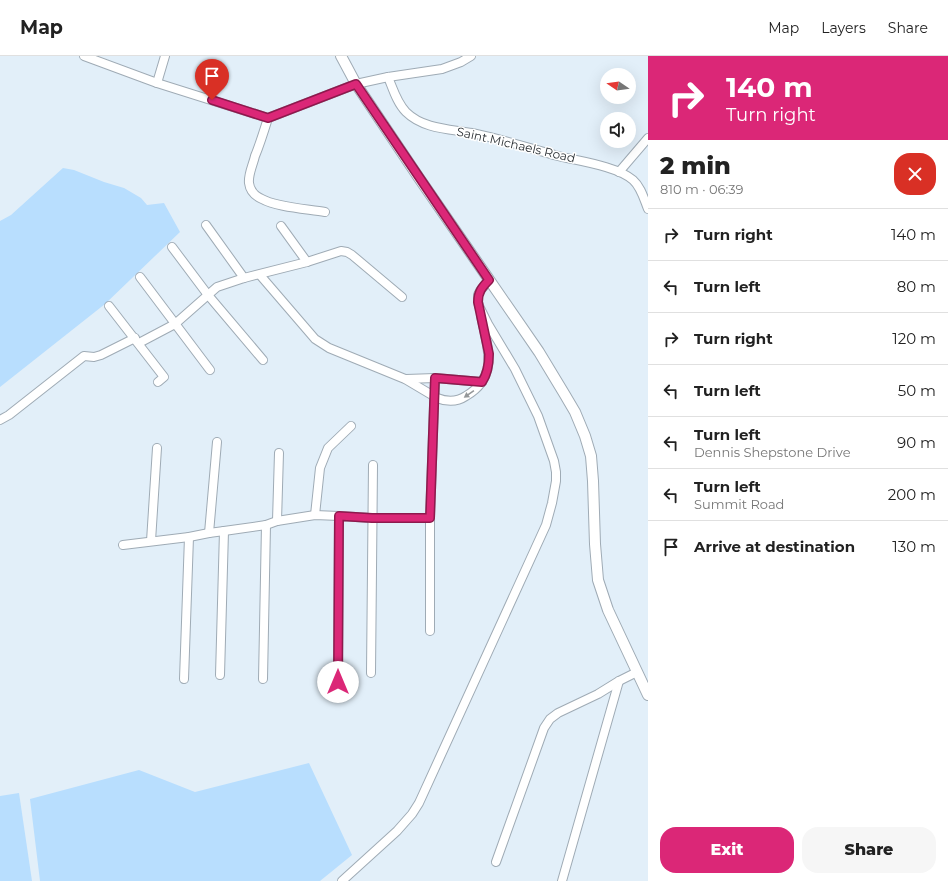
<!DOCTYPE html>
<meta charset="utf-8">
<style>
body{margin:0;font-family:Montserrat,sans-serif;background:#f6f6f6;color:#222;height:100vh;display:flex;flex-direction:column;font-size:15px;white-space:nowrap}
*{box-sizing:border-box;margin:0}
p{font-size:13px;color:#767676}
.icon{flex:none;width:22px;height:22px;fill:none;stroke:currentColor;stroke-width:2;stroke-linecap:round;stroke-linejoin:round}
.map{position:relative;flex:1;overflow:hidden}
.details{display:flex;flex-direction:column;background:#fff;width:300px}
.details>*{flex:none}
.top-card{background:#db2777;color:#fff;overflow:hidden}
.needle{width:26px;rotate:283deg}
.tools{position:absolute;left:600px;top:12px;display:grid;gap:8px}
.tools a{display:grid;place-items:center;width:36px;height:36px;border-radius:50%;background:#fff;box-shadow:0 4px 16px #0002;font-size:20px}
.pin{position:absolute;display:grid;place-items:center;width:34px;height:34px;color:#fff;margin:-41px -17px;border-radius:50% 50% 50% 0;rotate:-45deg;box-shadow:0 0 4px #0007}
.pin .icon{rotate:45deg}
.me{position:absolute;width:44px;margin:-22px;rotate:0deg;stroke-linejoin:round;filter:drop-shadow(0 0 3px #0008)}
.turn{display:flex;align-items:center;gap:14px;height:84px;padding:0 12px;font-size:18px}
.turn .icon{width:52px;height:52px;stroke-width:2.5}
.turn b{display:block;font-size:28px;line-height:34px}
.round{display:grid;place-items:center;flex:none;width:42px;height:42px;border-radius:16px;background:#f6f6f6}
.summary{display:flex;align-items:center;justify-content:space-between;height:68px;padding:0 12px}
h1{font-size:24px;font-weight:800;line-height:30px}
.cta{display:flex;gap:8px;margin-top:auto;padding:8px 12px}
.cta a{flex:1;height:46px;border-radius:16px;background:#db2777;color:#fff;font-size:16px;font-weight:800;line-height:46px;text-align:center}
.cta a+a{background:#f6f6f6;color:#222}
ul{padding:0;list-style:none}
li{display:flex;align-items:center;gap:12px;height:52px;padding:0 12px;border-top:1px solid #e0e0e0}
li div{flex:1}
li b{display:block;font-size:15px}
li em{font-style:normal}
header{display:flex;align-items:center;gap:24px;box-sizing:border-box;height:56px;padding:0 20px;background:#fff;border-bottom:1px solid #e0e0e0}
header strong{font-size:19px}
nav{display:flex;gap:22px;margin-inline-start:auto;font-size:14px}
main{display:flex;flex:1;min-height:0}
.map>svg:first-child{display:block}
</style>
<header>
<strong>Map</strong>
<nav><a>Map</a><a>Layers</a><a>Share</a></nav>
</header>
<main>
<div class="map">
<svg width="648" height="825" viewBox="0 0 648 825">
<rect width="100%" height="100%" fill="#e2eff9"/>
<g fill="#b8defe">
<path d="M63,112L74,114L104,126L124,132L141,142L147,149L164,147L180,176L105,248L0,331V165L11,159Z"/>
<path d="M309,707L352,799L320,825H40L30,743L139,714L195,736Z"/>
<path d="M19,737L32,825H0V740Z"/>
</g>
<g fill="none" stroke-linecap="round" stroke-linejoin="round">
<g stroke="#9fabb5" stroke-width="10">
<g id="minor">
<path d="M84,0L157,27L268,62L356,28L388,21L442,13L461,6L471,0"/>
<path d="M388,21C393,33 397,47 406,56C423,73 450,73 472,77C501,83 529,92 558,100C578,105 617,110 633,124C641,131 644,143 648,153"/>
<path d="M157,27L165,0"/>
<path d="M268,62C264,75 260,88 255,100C253,109 248,118 249,127C250,135 255,140 262,143C276,151 308,153 325,156"/>
<path d="M619,116L648,82"/>
<path d="M206,169L244,222"/>
<path d="M281,170L307,206"/>
<path d="M172,191L208,239L263,304"/>
<path d="M260,219L315,283L329,292L405,323L437,342C447,346 457,346 466,340C500,320 487,290 481,260"/>
<path d="M140,221L210,314"/>
<path d="M109,250L164,321L158,326"/>
<path d="M139,287L175,268L217,231L244,222L307,206L341,195L347,196L352,199L402,241"/>
<path d="M406,323L435,322L482,326"/>
<path d="M0,364L9,359L84,300L94,301L101,299L135,282"/>
<path d="M315,459L320,412L328,392L351,370"/>
<path d="M277,465L279,397"/>
<path d="M209,477L217,386"/>
<path d="M151,485L157,392"/>
<path d="M123,489L189,481L209,477L224,475L266,469L277,465L315,459L339,460L372,462H430"/>
<path d="M430,575V462L435,322"/>
<path d="M371,617L373,409"/>
<path d="M220,619L224,475"/>
<path d="M184,623L189,481"/>
<path d="M263,623L266,469"/>
<path d="M338,626L339,460"/>
<path d="M496,806L544,672L550,663L558,657L598,638L619,625L637,616"/>
<path d="M342,825L397,775L412,758L419,747L546,469L552,447L556,425V416L554,405L538,360L515,313L488,268L479,250L478,246V239L480,235L489,224"/>
<path d="M562,825L619,625"/>
</g>
</g>
<g stroke="#9fabb5" stroke-width="12">
<path id="tertiary" d="M341,0L356,28L419,122L539,296L565,339L575,356L585,380L591,400L593,425L595,488L598,524L608,554L648,639"/>
</g>
<use href="#minor" stroke="#fff" stroke-width="8"/>
<use href="#tertiary" stroke="#fff" stroke-width="10"/>
</g>
<defs><path id="oneway-solid" d="M-6-.8H1V-3.2L6.5 0L1 3.2V.8H-6Z"/></defs>
<use fill="#949799" href="#oneway-solid" transform="translate(469 338) rotate(145)"/>
<g fill="none" stroke-linecap="round" stroke-linejoin="round">
<g stroke="#8e194d" stroke-width="10">
<path id="route" d="M212,44L268,62L356,28L489,224C482,231 478,236 478,246L489,298C489,308 488,317 482,326L435,322L430,462H372L339,460L338,626"/>
</g>
<use href="#route" stroke="#db2777" stroke-width="7"/>
</g>
<g text-anchor="middle" stroke-width="3" stroke-linejoin="round" paint-order="stroke">
<g font-size="12" fill="#2a2f33" stroke="#fff">
<text transform="translate(516 89) rotate(13)" y="4">Saint Michaels Road</text>
</g>
</g>
</svg>
<div class="tools">
<a><svg class="needle" viewBox="-14 -14 28 28"><path d="M0-13l5 13h-10z" fill="#e53935"/><path d="M0 13l5-13h-10z" fill="#767676"/></svg></a>
<a><svg class="icon" aria-label="sound" viewBox="0 0 24 24"><path d="M4 9h4l5-4v14l-5-4H4zM17 9q2 3 0 6"/></svg></a>
</div>
<div class="pin" style="left:212px;top:44px;background:#d93025"><svg class="icon" aria-label="arrive" viewBox="0 0 24 24"><path d="M6 21V4h12l-3 4 3 4H6"/></svg></div>
<svg class="me" style="left:338px;top:626px" viewBox="-20 -20 40 40"><circle r="19" fill="#fff"/><path d="M0-13L10 11 0 6-10 11z" fill="#db2777"/></svg>
</div>
<section class="details">
<div class="top-card">
<div class="turn"><svg class="icon" aria-label="right" viewBox="0 0 24 24"><path d="M7 20v-9h11M14 6l5 5-5 5"/></svg><div><b>140 m</b>Turn right</div></div>
</div>
<div class="summary"><div><h1>2 min</h1><p>810 m · 06:39</p></div><a class="round" style="background:#d93025;color:#fff"><svg class="icon" aria-label="close" viewBox="0 0 24 24"><path d="M6 6l12 12M18 6L6 18"/></svg></a></div>
<ul>
<li><svg class="icon" aria-label="right" viewBox="0 0 24 24"><path d="M7 20v-9h11M14 6l5 5-5 5"/></svg><div><b>Turn right</b></div><em>140 m</em></li>
<li><svg class="icon" aria-label="left" viewBox="0 0 24 24"><path d="M17 20v-9H6M10 6l-5 5 5 5"/></svg><div><b>Turn left</b></div><em>80 m</em></li>
<li><svg class="icon" aria-label="right" viewBox="0 0 24 24"><path d="M7 20v-9h11M14 6l5 5-5 5"/></svg><div><b>Turn right</b></div><em>120 m</em></li>
<li><svg class="icon" aria-label="left" viewBox="0 0 24 24"><path d="M17 20v-9H6M10 6l-5 5 5 5"/></svg><div><b>Turn left</b></div><em>50 m</em></li>
<li><svg class="icon" aria-label="left" viewBox="0 0 24 24"><path d="M17 20v-9H6M10 6l-5 5 5 5"/></svg><div><b>Turn left</b><p>Dennis Shepstone Drive</p></div><em>90 m</em></li>
<li><svg class="icon" aria-label="left" viewBox="0 0 24 24"><path d="M17 20v-9H6M10 6l-5 5 5 5"/></svg><div><b>Turn left</b><p>Summit Road</p></div><em>200 m</em></li>
<li><svg class="icon" aria-label="arrive" viewBox="0 0 24 24"><path d="M6 21V4h12l-3 4 3 4H6"/></svg><div><b>Arrive at destination</b></div><em>130 m</em></li>
</ul>
<div class="cta"><a>Exit</a><a>Share</a></div>
</section>
</main>
